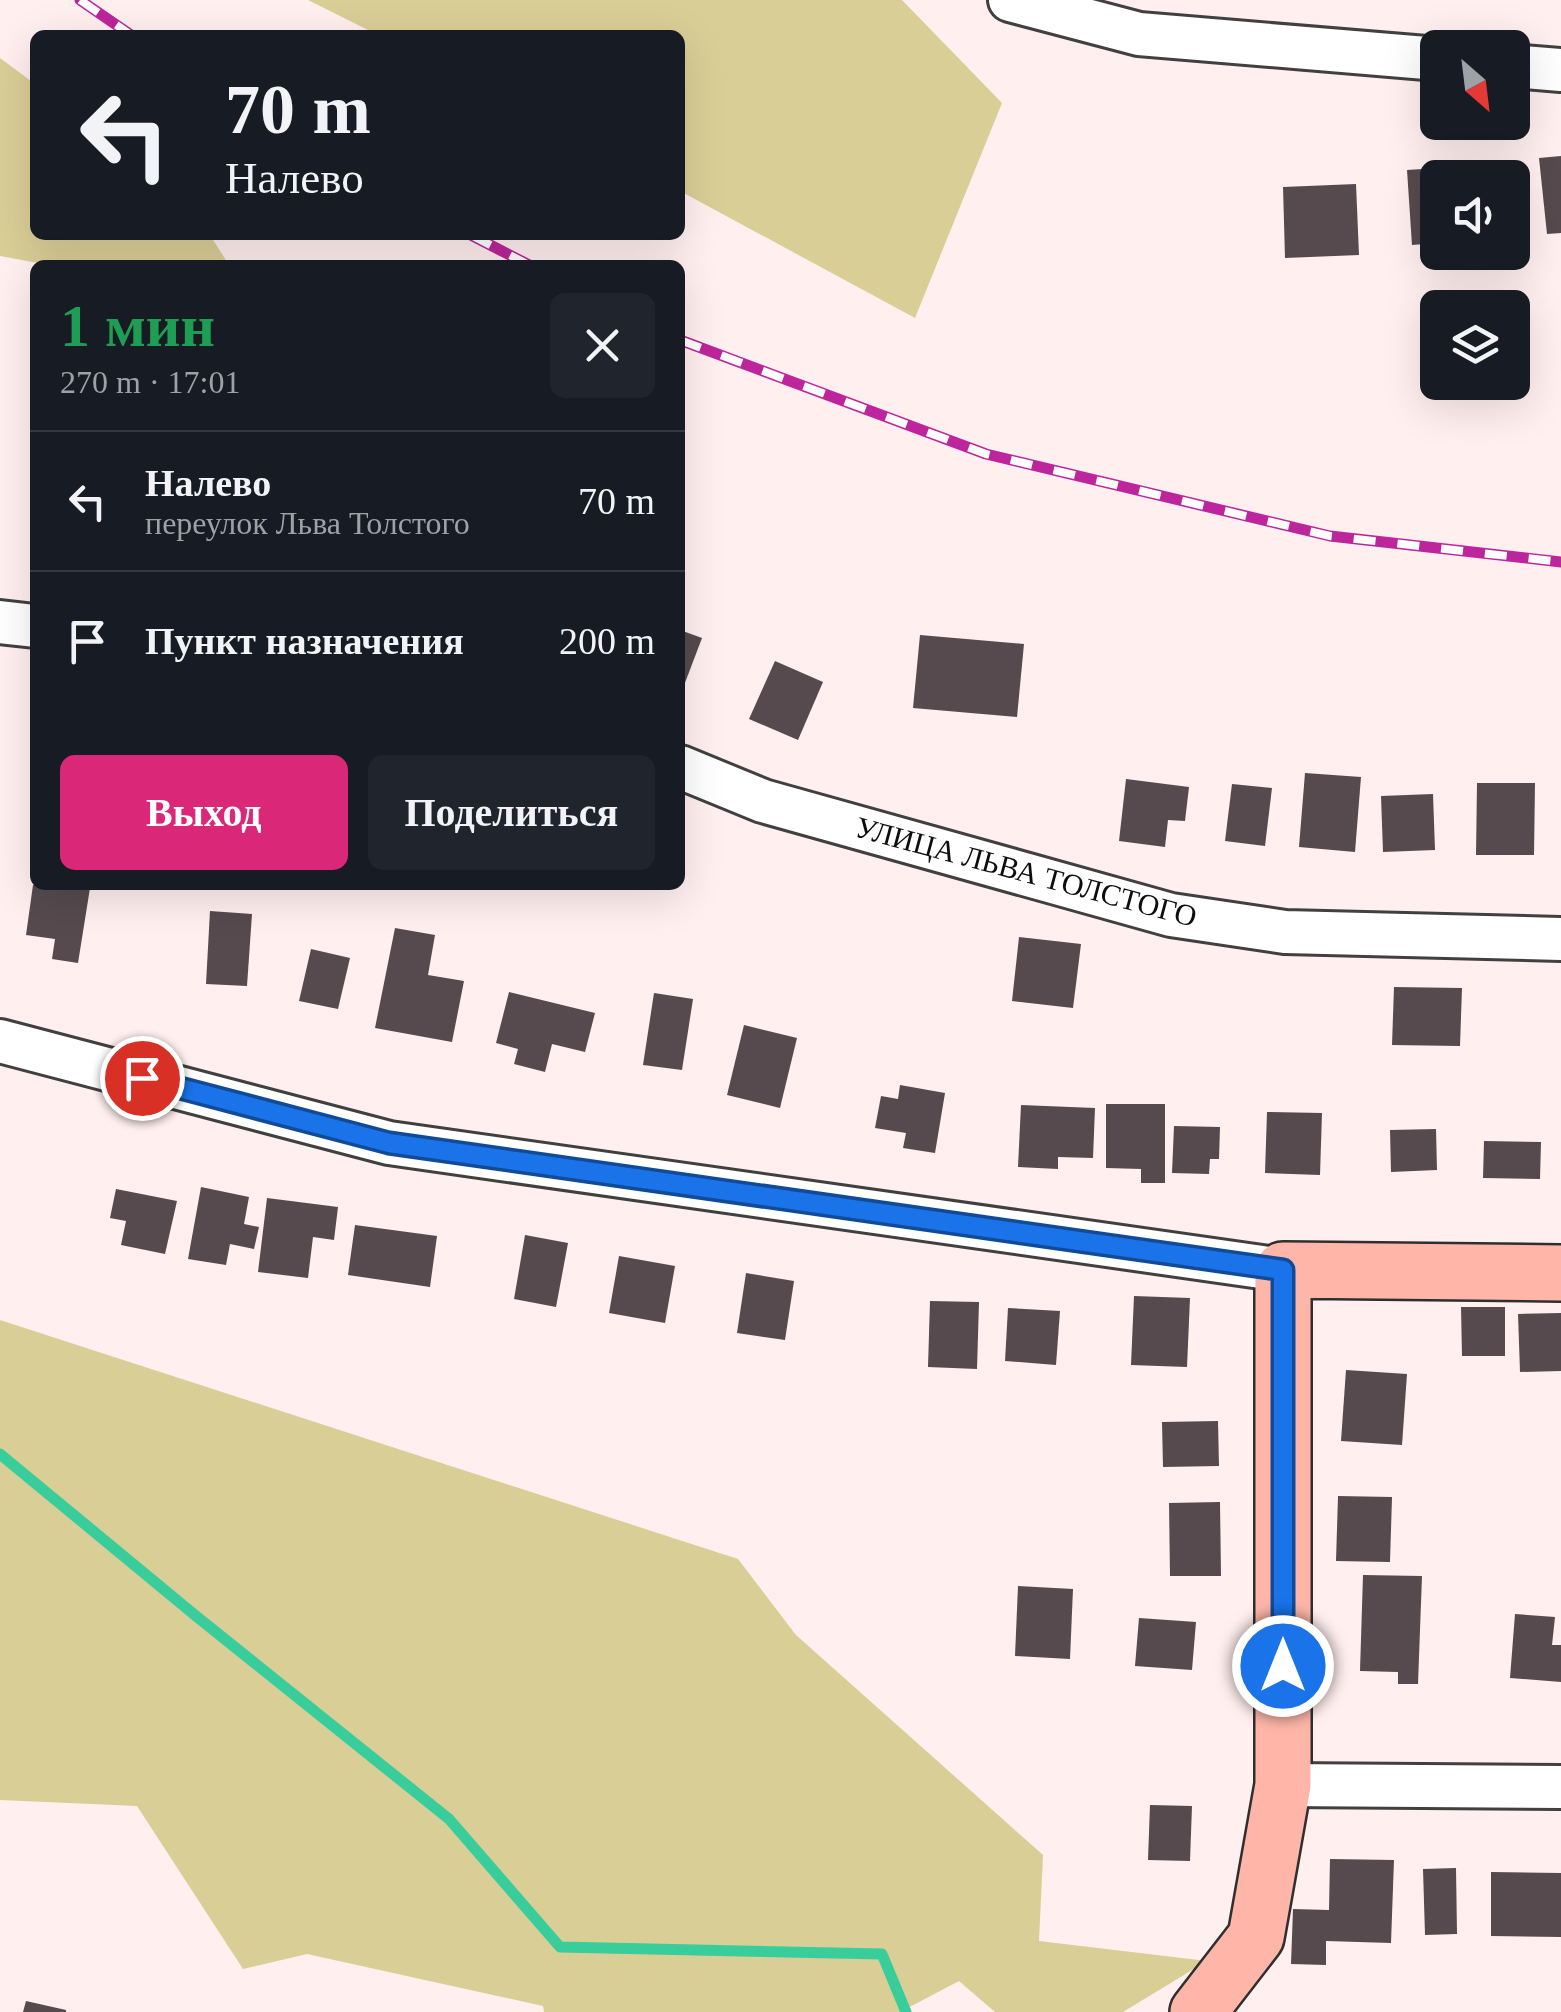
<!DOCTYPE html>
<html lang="ru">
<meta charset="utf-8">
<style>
body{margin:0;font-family:"Times New Roman",serif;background:#20242c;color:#f1f3f6;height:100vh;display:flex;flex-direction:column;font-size:38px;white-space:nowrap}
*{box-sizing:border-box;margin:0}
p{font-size:32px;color:#9ea1a6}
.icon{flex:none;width:55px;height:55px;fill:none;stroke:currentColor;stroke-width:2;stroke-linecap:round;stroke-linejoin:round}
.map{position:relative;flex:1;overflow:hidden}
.drawer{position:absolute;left:30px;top:260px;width:655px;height:630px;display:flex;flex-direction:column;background:#171b24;border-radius:15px;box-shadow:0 10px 40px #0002}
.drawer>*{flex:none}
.guide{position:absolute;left:30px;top:30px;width:655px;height:210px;border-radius:15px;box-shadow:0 10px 40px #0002;background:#171b24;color:#f1f3f6;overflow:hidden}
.needle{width:65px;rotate:152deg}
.fabs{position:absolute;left:1420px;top:30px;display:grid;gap:20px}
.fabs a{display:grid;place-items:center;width:110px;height:110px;border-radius:15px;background:#171b24;box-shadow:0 10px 40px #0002;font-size:50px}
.pin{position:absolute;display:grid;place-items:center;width:85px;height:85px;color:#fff;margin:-42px;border:5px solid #fff;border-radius:50%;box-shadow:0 2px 10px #0007}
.me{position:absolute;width:110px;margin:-55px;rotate:0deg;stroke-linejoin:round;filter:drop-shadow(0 0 8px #0008)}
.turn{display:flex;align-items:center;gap:35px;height:210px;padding:0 30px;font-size:45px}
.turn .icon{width:130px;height:130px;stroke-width:2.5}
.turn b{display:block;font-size:70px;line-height:85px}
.round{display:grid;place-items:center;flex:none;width:105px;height:105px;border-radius:15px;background:#20242c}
.summary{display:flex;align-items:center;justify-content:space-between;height:170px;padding:0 30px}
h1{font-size:60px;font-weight:700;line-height:75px;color:#1e9e55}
.cta{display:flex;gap:20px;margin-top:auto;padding:20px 30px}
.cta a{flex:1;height:115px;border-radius:15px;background:#db2777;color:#fff;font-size:40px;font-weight:700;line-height:115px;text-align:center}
.cta a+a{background:#20242c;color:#f1f3f6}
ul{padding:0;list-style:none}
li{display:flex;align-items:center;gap:30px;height:140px;padding:0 30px;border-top:2px solid #363941}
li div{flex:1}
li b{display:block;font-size:38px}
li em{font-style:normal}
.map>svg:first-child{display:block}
</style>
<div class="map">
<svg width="1561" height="2012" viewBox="0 0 1561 2012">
<rect width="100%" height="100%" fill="#ffefee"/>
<g fill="#dace97">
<path d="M308,0H902L1002,103L915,318L680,191V35H378Z"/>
<path d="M0,58L35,84V235H210L229,265H49L0,256Z"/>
<path d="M0,1320L738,1559L796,1635L1043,1855L1039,1941L1207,1961L1123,2012H995L959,1981L900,2012H544L543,2006L307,1954L243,1969L137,1806L0,1800Z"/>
</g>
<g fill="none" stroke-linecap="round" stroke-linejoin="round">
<path stroke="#3acd9c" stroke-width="11" d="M0,1454L196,1616L449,1819L560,1947L882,1954L906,2012"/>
</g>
<g fill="#564a4e">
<path d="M1561,156V233L1547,234L1539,158Z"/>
<path d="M1484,165L1485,178H1438V243L1412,245L1407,170Z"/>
<path d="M1356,184L1359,255L1285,258L1283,187Z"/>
<path d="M680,630L702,638L680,696Z"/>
<path d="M920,635L1024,644L1017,717L913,708Z"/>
<path d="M775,661L823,682L798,740L749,719Z"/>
<path d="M1305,773L1361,777L1355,852L1299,847Z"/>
<path d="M1126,779L1189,787L1185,821L1168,820L1165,847L1119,841Z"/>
<path d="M1477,783H1535L1534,855H1476Z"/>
<path d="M1232,784L1272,788L1265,846L1225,841Z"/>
<path d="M1433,794L1435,850L1383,852L1381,796Z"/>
<path d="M33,885H68L90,888L78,963L52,959L55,939L26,935Z"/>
<path d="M210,911L252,914L247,986L206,984Z"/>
<path d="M395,928L435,935L428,975L464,981L452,1042L375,1028Z"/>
<path d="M1019,937L1081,944L1073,1008L1012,1001Z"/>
<path d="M311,949L350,958L338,1009L299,1001Z"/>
<path d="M1394,987L1462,988L1460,1046L1392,1045Z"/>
<path d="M509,992L595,1013L585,1052L552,1044L545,1072L514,1064L518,1049L496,1043Z"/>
<path d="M654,993L693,999L682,1070L643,1065Z"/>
<path d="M744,1025L797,1038L780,1108L727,1095Z"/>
<path d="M900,1085L945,1093L935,1153L903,1148L906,1133L875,1128L881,1096L898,1099Z"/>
<path d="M1106,1104H1165V1183H1141V1169L1106,1168Z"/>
<path d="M1021,1105L1095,1108L1093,1158L1058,1157V1169L1018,1167Z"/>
<path d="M1267,1112L1322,1113L1320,1175L1265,1173Z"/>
<path d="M1174,1126L1220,1127L1219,1159H1210L1209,1174L1172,1173Z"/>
<path d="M1436,1129L1437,1170L1391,1172L1390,1130Z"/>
<path d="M1484,1141L1541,1142L1540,1179L1483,1178Z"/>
<path d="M201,1187L249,1197L244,1224L259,1227L254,1249L230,1244L226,1265L188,1259Z"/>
<path d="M116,1189L177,1201L165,1254L121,1245L126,1221L110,1218Z"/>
<path d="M267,1198L338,1207L334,1240L313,1237L308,1278L258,1272Z"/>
<path d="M355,1225L437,1236L430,1287L348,1275Z"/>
<path d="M525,1235L568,1243L556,1307L514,1299Z"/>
<path d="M619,1256L675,1266L665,1323L609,1313Z"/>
<path d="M746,1273L794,1281L785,1340L737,1333Z"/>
<path d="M1134,1296L1190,1298L1187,1367L1131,1365Z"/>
<path d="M930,1301L979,1302L977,1369L928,1367Z"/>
<path d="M1461,1307H1505V1356H1462Z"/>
<path d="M1008,1308L1060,1311L1056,1365L1005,1361Z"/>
<path d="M1561,1313V1371L1520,1372L1518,1314Z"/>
<path d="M1346,1370L1407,1374L1402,1445L1341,1441Z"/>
<path d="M1218,1421L1219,1466L1163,1467L1162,1422Z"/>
<path d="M1338,1496L1392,1497L1390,1562L1336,1561Z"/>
<path d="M1220,1502L1221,1576H1170L1169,1503Z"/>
<path d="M1363,1575L1422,1576L1418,1684H1398V1672L1360,1671Z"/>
<path d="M1018,1586L1073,1589L1070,1659L1015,1656Z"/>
<path d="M1515,1614L1555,1617L1552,1645H1561V1682L1510,1678Z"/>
<path d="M1139,1618L1196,1622L1192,1670L1135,1666Z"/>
<path d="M1150,1805L1192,1806L1190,1861L1148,1860Z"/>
<path d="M1330,1859L1394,1860L1391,1943L1326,1941V1965L1291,1964L1293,1909L1329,1910Z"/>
<path d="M1456,1868L1457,1934L1425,1935L1423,1869Z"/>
<path d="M1491,1872L1561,1873V1937L1491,1936Z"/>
<path d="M26,2001L66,2010V2012H23Z"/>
</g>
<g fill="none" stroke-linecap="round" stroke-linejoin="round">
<g stroke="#404040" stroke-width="48">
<g id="street">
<path d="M1010,0L1139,34L1438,59"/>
<path d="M1512,66L1561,70"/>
<path d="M0,622L35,626"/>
<path d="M680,767L763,801L1171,915L1285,932L1561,939"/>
<path d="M0,1041L389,1143L1283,1270"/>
<path d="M1283,1785L1561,1787"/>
</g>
</g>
<g stroke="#2f2f2f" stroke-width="60">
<path id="secondary" d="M1198,2012L1256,1937L1283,1785V1270L1561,1273"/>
</g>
<use href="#street" stroke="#fff" stroke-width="42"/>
<use href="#secondary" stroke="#ffb6a9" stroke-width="55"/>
<g stroke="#bd259c" stroke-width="11">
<g id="rail">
<path d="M80,0L131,35"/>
<path d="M471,235L529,265"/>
<path d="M680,340L986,454L1330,536L1561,562"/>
</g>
</g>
<use href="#rail" stroke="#fff" stroke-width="8" stroke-dasharray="22" stroke-linecap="butt"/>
</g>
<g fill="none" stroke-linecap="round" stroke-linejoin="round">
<g stroke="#114b97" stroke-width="25">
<path id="route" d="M142,1078L389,1143L1283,1270V1666"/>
</g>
<use href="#route" stroke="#1a73e8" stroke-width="18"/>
</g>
<g text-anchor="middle" stroke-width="10" stroke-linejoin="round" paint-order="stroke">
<g font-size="30" fill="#0d0d0d" stroke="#fff">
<text transform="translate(1026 872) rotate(15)" y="10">УЛИЦА ЛЬВА ТОЛСТОГО</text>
</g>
</g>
</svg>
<div class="fabs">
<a><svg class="needle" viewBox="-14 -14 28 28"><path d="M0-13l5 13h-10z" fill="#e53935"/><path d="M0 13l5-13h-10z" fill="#9ea1a6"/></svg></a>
<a><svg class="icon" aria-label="sound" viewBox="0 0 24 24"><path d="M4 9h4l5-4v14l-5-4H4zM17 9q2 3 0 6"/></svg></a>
<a><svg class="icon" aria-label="layers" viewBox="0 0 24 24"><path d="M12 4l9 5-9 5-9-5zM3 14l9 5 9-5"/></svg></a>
</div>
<div class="pin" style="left:142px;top:1078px;background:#d93025"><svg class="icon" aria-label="arrive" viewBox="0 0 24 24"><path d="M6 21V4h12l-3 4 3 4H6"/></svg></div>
<svg class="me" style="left:1283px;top:1666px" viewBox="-20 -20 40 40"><circle r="17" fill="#1a73e8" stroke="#fff" stroke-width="3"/><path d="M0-11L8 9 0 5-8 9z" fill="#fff"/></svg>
<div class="guide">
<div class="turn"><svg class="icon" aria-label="left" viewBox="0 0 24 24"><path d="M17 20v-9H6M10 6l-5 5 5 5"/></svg><div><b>70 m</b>Налево</div></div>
</div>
<section class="drawer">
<div class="summary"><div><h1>1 мин</h1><p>270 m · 17:01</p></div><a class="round"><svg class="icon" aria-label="close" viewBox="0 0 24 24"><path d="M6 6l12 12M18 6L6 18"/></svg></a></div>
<ul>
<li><svg class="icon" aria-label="left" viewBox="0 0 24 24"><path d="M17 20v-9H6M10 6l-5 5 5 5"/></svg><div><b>Налево</b><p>переулок Льва Толстого</p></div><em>70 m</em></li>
<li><svg class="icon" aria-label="arrive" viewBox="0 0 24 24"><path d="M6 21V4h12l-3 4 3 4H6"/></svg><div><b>Пункт назначения</b></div><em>200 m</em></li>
</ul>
<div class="cta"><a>Выход</a><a>Поделиться</a></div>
</section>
</div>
